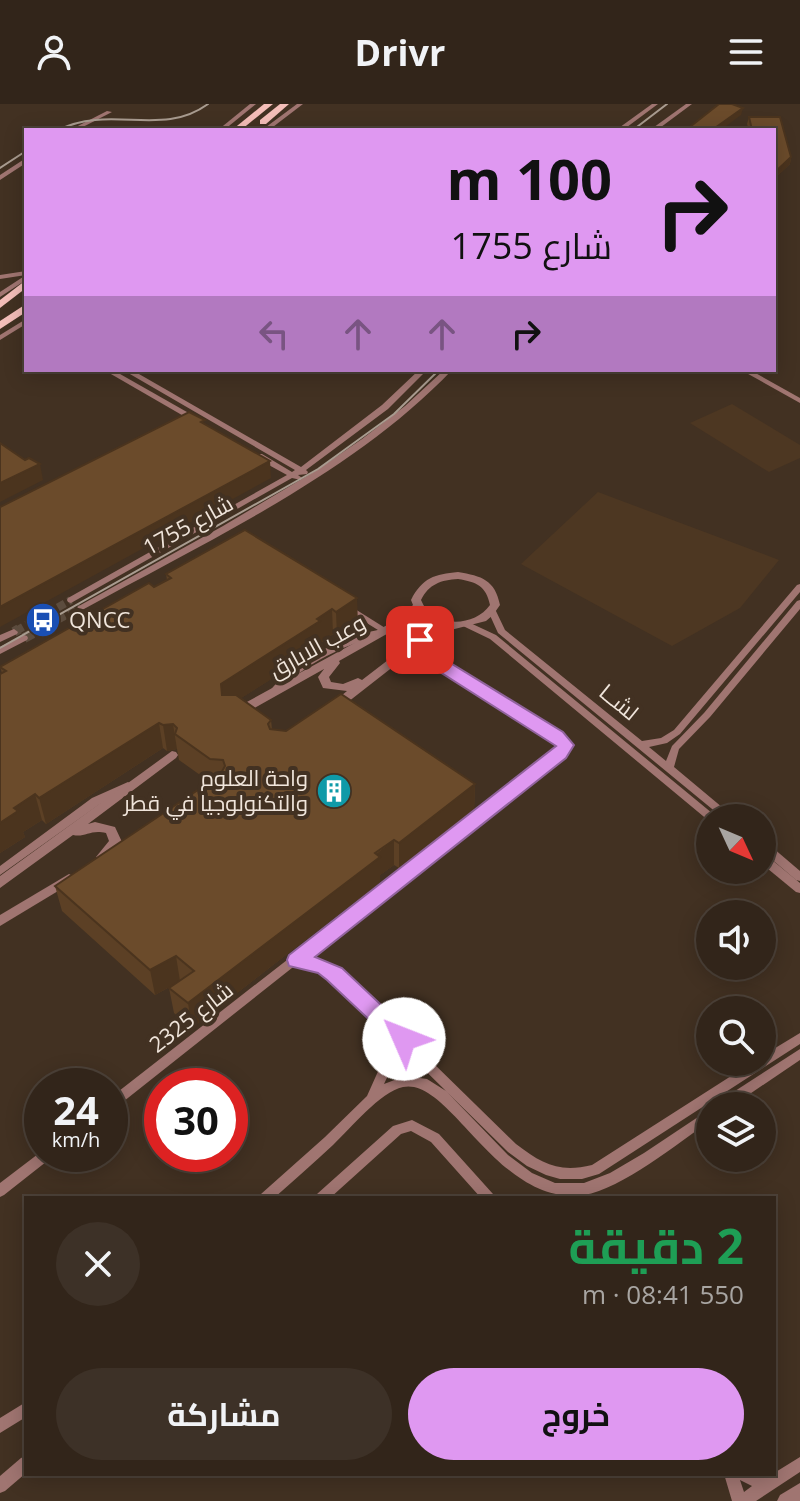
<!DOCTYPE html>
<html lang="ar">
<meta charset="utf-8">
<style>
body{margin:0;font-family:"Open Sans",Cairo,sans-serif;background:#3d3127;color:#f1f3f6;direction:rtl;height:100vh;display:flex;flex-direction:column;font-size:30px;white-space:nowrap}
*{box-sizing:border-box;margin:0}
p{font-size:26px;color:#a8a5a2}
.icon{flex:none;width:44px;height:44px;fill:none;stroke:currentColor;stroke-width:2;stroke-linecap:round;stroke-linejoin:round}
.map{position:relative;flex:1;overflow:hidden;direction:ltr}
.drawer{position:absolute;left:24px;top:1092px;width:752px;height:280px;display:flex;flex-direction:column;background:#32251a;border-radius:0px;box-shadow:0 4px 20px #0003,0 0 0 2px #4d4239;direction:rtl}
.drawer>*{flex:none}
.top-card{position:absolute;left:24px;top:24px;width:752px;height:244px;border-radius:0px;box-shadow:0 4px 20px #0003,0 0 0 2px #4d4239;direction:rtl;background:#df98f1;color:#111;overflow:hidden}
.needle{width:52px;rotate:134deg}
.buttons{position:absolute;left:696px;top:700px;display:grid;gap:16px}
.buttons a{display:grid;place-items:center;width:80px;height:80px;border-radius:50%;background:#32251a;box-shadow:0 4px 20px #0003,0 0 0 2px #4d4239;font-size:40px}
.speed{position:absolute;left:24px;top:964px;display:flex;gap:16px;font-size:40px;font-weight:700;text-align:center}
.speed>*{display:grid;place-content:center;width:104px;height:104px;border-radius:50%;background:#32251a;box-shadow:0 4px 20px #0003,0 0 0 2px #4d4239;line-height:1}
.speed small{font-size:20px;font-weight:400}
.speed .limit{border:12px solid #d22;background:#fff;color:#111}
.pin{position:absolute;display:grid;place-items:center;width:68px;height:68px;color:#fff;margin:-34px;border-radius:16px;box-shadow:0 4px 12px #0006}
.me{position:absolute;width:88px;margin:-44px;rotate:314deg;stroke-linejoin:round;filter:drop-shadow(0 0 6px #0008)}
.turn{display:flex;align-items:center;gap:28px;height:168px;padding:0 32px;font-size:36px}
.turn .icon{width:104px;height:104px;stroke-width:2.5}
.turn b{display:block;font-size:56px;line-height:68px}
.lanes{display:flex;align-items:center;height:76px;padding:0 32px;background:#0003;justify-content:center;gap:40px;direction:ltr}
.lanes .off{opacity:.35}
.round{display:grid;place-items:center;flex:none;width:84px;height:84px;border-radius:42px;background:#3d3127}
.overview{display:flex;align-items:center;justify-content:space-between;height:136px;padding:0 32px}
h1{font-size:48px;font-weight:700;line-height:60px;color:#1e9e55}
.primary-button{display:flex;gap:16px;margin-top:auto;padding:16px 32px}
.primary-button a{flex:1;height:92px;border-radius:48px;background:#df98f1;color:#111;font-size:32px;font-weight:700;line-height:92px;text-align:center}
.primary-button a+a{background:#3d3127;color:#f1f3f6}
header{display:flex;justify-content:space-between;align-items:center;height:104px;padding:0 32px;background:#32251a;font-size:36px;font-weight:700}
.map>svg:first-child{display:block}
</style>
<header><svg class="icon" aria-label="menu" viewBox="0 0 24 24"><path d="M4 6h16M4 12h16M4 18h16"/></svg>Drivr<svg class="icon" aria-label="person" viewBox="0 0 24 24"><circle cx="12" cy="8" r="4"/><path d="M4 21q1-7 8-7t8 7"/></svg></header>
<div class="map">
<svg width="800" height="1397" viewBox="0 0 800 1397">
<rect width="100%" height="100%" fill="#423122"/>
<g fill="#4d3722">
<path d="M732,300L800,341V354L769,368L690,319Z"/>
<path d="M598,388L779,456L740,504L672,542L521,460Z"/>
</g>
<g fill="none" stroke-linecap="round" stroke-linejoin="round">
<g stroke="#5c4c3e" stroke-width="8" stroke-dasharray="8 4" stroke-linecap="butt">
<path d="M16,527L71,496"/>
<path d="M37,527L81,503"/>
</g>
<g stroke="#5c4c3e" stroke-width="10" stroke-dasharray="10 5" stroke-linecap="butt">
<path d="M14,528L19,525"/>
<path d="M24,534L41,525"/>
</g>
<g fill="#a07571" fill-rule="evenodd">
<path d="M250,0H256L224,26H218Z"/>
<path d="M297,0H303L269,26H262Z"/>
<path d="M652,0H658L623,26H616Z"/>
<path d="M686,0H692L657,26H650Z"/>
<path d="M107,7L112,8L77,26H70Z"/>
<path d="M26,54V59L0,76V71Z"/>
<path d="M26,167V171L0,175V171Z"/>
<path d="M26,171V176L0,193V188Z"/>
<path d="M26,215V220L0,236V231Z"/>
<path d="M104,266H113L201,316L200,318H194Z"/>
<path d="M123,266H132L301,363L382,301L419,266H427L388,305L306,366L308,368L307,370L298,371L302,374L301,376L292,374L71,499L68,498L67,496L68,494L287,371L256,354V350H262L292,368L295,366Z"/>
<path d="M444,266H452C354,369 207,437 84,505L81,506L77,503L223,422L317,366L362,335L405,302Z"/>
<path d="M741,266H750L800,294V299Z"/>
<path d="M800,480V488L680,630L667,639L649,643L666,657L672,642L704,609L797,497L800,496V505L710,613L679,645L674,663L735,714H723L498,529L488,507L489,505H495L505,526L642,637L661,634L674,626L797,481Z"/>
<path d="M347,500L390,527C382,532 371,533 361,537C331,548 298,565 277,590H271L269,588C292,558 341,533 378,526L344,505L343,503Z"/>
<path d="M466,517L496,531L718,714H710L709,717L490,535L463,522L462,520Z"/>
<path d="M14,525L18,528L17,530L0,538V531Z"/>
<path d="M24,531L27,532L28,534L27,536L0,550V543Z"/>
<path d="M404,547L427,548L560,630L567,636L570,644L305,854L327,860L339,867L516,1040C542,1060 559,1069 592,1061L753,958H762V952L800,929V940L599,1070L582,1075H560L546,1071L527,1062L508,1048L389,931L392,963L384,980L405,972L427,975L446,987L508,1051L532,1069L555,1079H584L610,1069L644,1049L710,1005V1017C678,1039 622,1085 584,1091C497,1103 451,973 403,983C380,988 351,1024 333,1041C314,1059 294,1076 274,1094H259L261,1090L325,1033L367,992L380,963L377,918L331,873L320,867L297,860L114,1005L110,1006V994L560,643L559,639L554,634L422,553L401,552L399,550L401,548Z"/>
<path d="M128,678L131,680L133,682L131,684L100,700L0,771V762L92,694Z"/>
<path d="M762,737L766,738L800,767V777L796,776L762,747Z"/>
<path d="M762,750L766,751L800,779V789L796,788L762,760Z"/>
<path d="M800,945V956L732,1002H716L718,998Z"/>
<path d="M412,1016L439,1030L493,1090L495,1094H481L431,1038L411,1027L401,1030L330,1094H315L317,1090L393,1022Z"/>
<path d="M42,1047V1050H53L51,1054L4,1091L0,1093V1079Z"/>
<path d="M26,1298V1313L0,1329V1314Z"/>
<path d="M26,1352V1369L5,1387L0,1389V1372L21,1354Z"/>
<path d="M800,1353V1368L756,1397H732L724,1370H759L766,1374ZM740,1376L752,1382L744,1388Z"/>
</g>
<g fill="#a07571" fill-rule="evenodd">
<path d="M458,468C482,472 495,476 500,501L493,511L486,517L435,530L339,605H331L329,602L347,587L323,584L318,573L324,565L242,611H234L232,608L234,605L400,514L413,501L411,496C422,474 435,470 458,468ZM458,475C477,478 486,482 490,501C474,524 432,524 421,496C429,480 441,476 458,475ZM417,508L426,517L438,521L427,526L362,576L358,574L343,580L331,578L329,573L340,559L339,557L408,518Z"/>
<path d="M172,647L176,648L178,651L176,654L88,720L95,718L115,723L122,738C117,746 108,759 98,756L96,753L109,737L106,729C90,725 85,734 73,731L0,784V772Z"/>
<path d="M69,770L73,772L75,775L73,778L0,822V811Z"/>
<path d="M800,1379V1397H777L780,1391Z"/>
</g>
<g fill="#f4beb9" fill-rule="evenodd">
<path d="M264,0H273L241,26H232Z"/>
<path d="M280,0H289L266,20H260V16Z"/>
<path d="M26,176V184L0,204V196Z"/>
<path d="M26,200V208L0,225V217Z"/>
</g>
<g stroke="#a99c90" stroke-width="2">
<path d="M58,26C111,0 162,34 208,0"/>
<path d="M633,26L667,0"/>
<path d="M0,64L26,47"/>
<path d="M0,544L318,365L394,310L439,266"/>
</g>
</g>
<g fill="#5c4025">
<path d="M749,13H780L791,53L790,60L774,75V26H749L747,20Z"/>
<path d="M245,426L358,520L337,533L333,530L322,538V543L241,594L271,616L272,625L475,680L474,706L399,764L394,761L380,771V778L192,924L174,909L169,884L175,880L155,891L62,807L55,782L210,678L179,656L177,645L167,647L163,644L46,720L42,716L23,728L25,733L0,749V570L2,569L0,563L167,476L166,470Z"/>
</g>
<g fill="#4b341e">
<path d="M743,4L741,11L721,26H712Z"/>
<path d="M791,53L790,60L774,75V69Z"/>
<path d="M270,357L271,374L0,523V503Z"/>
<path d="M40,360L43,376L0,398V379Z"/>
<path d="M357,494L358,520L337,533L336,508Z"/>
<path d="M332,505L333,530L322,538V543L224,605L221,580Z"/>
<path d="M159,619L163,644L46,720L39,694Z"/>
<path d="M173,620L177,645L167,647L163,621Z"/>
<path d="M475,680L474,706L399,764V739Z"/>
<path d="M35,690L42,716L23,728L25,733L0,749V719L14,704Z"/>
<path d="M394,736V761L380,771V778L192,924L188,899Z"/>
<path d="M176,852L180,877L155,891L150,866Z"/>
</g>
<g fill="#6b4b2b" stroke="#4b341e" stroke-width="2">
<path d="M719,0H732L743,4L712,26H686Z"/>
<path d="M749,13H780L791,53L774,69V26H752Z"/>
<path d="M189,308L205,316L201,318L270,357L0,503V403Z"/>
<path d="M0,339L25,356L29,354L40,360L0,379Z"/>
<path d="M245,426L357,494L336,508L332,505L317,515L320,517L221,580L222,591H236L271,616L268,620L270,625L286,627L341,590L475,680L399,739L394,736L375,749L380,753L188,899L169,884L194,867L176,852L150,866L55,782L220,671L225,662L223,656L210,655L175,630L177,624L173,620L163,621L159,619L39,694L35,690L14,704L18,707L0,719V570L6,567L0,563L149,479L154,483L171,474L166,470Z"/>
</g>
<path fill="#df98f1" stroke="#91639d" stroke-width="2" d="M420,531L426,532L431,547L563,628L574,641L566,654L315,853L342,864L411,929L414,935L411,941L404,944L396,941L327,876L318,869L289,862L287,856L289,851L556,642L418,554L412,536Z"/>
<defs>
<g id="bus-disc" transform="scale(1.8)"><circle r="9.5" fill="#1a4fb4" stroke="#423122"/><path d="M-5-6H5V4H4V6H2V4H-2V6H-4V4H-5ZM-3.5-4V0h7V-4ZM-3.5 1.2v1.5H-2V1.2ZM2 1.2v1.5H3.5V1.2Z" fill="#fff"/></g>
<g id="building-disc" transform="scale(1.8)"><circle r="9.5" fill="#0f9aa8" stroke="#423122"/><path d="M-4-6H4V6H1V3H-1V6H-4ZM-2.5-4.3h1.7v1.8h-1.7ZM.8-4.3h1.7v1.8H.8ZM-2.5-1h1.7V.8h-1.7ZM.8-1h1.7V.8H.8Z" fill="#fff"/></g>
</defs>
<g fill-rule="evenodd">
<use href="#bus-disc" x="43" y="516"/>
<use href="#building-disc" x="334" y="687"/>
</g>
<g text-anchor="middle" stroke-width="8" stroke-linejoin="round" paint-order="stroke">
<g font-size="22" fill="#f0e5db" stroke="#423122">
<text transform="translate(188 421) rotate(-29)" y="8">شارع 1755</text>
<text transform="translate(317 542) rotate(-29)" y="8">وعب الابارق</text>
<text transform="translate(619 598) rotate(39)" y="8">لشــا</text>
<text transform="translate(191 913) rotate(-38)" y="8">شارع 2325</text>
</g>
<g font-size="22" fill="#f0e5db" stroke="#423122" text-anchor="start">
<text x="69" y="524">QNCC</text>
<text x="308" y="682" text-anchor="end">واحة العلوم<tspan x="308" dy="25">والتكنولوجيا في قطر</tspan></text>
</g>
</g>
</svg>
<div class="buttons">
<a><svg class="needle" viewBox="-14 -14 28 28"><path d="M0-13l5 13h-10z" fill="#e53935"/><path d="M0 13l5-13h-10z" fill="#a8a5a2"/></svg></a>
<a><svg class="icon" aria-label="sound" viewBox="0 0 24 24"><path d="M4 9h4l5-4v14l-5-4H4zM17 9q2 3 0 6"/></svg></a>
<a><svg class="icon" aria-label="search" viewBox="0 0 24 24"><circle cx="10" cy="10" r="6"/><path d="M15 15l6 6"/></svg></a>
<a><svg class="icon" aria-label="layers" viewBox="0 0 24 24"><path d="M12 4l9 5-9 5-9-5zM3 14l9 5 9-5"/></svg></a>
</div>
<div class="speed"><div>24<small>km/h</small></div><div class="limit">30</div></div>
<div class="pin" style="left:420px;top:536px;background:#d93025"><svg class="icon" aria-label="arrive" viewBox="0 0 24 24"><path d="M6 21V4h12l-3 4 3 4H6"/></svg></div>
<svg class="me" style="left:404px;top:935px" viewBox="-20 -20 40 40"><circle r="19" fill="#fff"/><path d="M0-13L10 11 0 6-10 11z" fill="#df98f1"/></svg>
<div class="top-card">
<div class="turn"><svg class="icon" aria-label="right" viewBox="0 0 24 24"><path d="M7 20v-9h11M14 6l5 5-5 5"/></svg><div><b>100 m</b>شارع 1755</div></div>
<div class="lanes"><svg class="icon off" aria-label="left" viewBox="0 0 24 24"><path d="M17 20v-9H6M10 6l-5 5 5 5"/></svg><svg class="icon off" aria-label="ahead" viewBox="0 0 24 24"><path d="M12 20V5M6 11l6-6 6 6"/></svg><svg class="icon off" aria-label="ahead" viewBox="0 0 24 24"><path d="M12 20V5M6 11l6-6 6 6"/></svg><svg class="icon" aria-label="right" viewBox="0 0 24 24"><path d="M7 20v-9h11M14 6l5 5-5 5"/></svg></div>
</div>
<section class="drawer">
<div class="overview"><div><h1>2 دقيقة</h1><p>550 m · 08:41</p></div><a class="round"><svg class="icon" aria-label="close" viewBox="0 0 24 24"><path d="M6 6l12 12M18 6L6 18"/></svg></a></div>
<div class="primary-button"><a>خروج</a><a>مشاركة</a></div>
</section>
</div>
